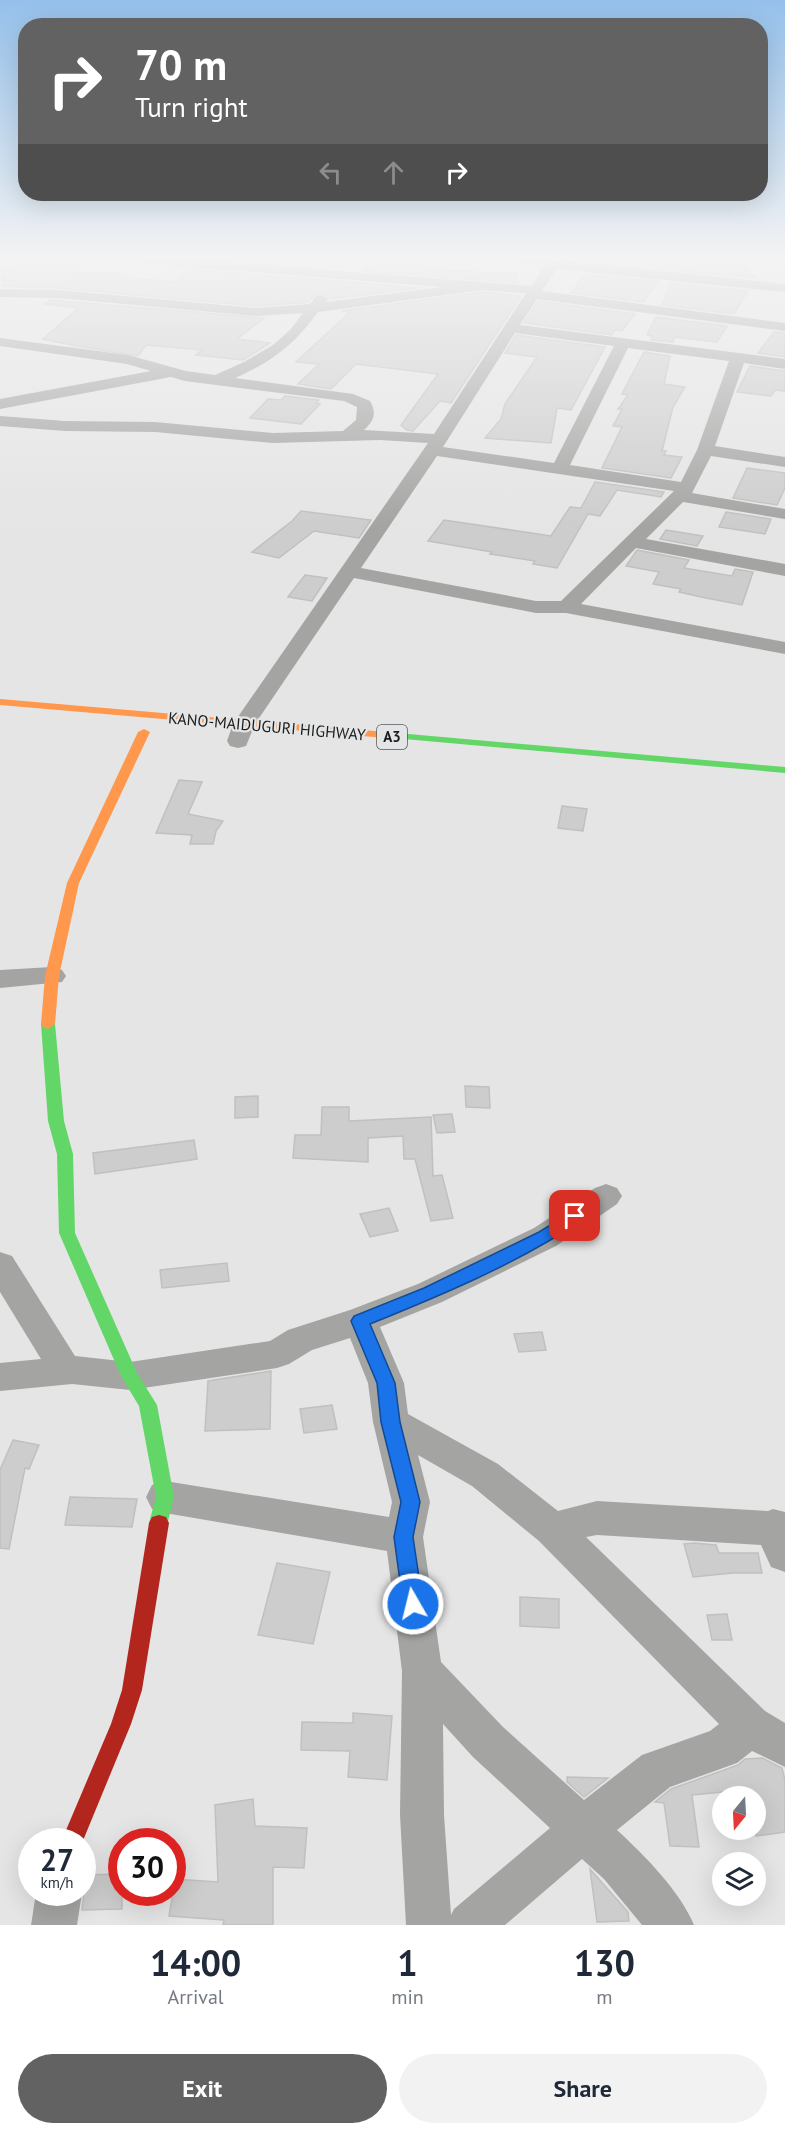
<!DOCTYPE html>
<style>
body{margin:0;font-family:"PT Sans",sans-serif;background:#f2f2f3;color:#1f2937;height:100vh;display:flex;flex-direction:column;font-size:22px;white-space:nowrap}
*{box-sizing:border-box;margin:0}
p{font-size:20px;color:#747a83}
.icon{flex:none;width:33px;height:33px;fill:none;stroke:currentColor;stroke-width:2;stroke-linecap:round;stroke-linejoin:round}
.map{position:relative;height:1925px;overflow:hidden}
.side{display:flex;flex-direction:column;background:#fff;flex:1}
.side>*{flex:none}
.top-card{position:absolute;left:18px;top:18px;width:750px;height:183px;border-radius:24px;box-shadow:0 6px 24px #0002;background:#626262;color:#fff;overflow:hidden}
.needle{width:39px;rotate:198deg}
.fabs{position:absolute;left:712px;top:1786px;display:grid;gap:12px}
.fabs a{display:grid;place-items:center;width:54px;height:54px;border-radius:50%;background:#fff;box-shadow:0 6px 24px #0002;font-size:30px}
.speed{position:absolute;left:18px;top:1828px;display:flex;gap:12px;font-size:30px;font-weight:700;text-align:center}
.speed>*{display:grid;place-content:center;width:78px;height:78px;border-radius:50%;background:#fff;box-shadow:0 6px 24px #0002;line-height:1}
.speed small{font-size:15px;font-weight:400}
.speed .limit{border:9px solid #d22;background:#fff;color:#111}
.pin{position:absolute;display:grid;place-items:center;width:51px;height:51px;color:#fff;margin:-26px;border-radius:12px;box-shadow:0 3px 9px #0006}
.me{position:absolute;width:66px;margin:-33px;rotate:352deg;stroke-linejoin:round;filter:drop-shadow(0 0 4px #0008)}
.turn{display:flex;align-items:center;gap:21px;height:126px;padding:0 18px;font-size:27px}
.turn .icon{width:78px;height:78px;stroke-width:2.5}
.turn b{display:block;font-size:42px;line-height:51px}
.lanes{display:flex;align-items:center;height:57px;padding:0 18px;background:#0003;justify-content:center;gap:30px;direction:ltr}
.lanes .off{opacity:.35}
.eta{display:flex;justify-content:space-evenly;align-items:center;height:102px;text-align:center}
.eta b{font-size:36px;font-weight:800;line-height:42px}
.primary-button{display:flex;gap:12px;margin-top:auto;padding:12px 18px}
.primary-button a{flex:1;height:69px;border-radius:36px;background:#626262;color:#fff;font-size:24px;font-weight:800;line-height:69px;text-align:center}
.primary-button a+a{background:#f2f2f3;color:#1f2937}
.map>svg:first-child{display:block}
</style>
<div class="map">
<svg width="785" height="1925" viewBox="0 0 785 1925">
<rect width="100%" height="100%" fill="#e5e5e5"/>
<g fill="#cecdce" stroke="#c1c0c1" stroke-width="1.5">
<path d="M24,258L74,260L68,264L79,265L70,272L121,273L119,277L175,282L189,269L421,288L330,299L321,293L314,295L309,302L257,306L58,288L3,286V281H1L4,270L12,271Z"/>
<path d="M204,258H281L274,263Z"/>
<path d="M382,258L431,262L423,270L516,273L518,283L364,271Z"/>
<path d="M657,258H736L756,278L652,268Z"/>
<path d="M584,275L607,276L658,281L643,302L571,293Z"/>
<path d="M671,283L748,291L734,314L662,305Z"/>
<path d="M482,292L521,296L451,403L440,401L413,431L407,430L401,425L438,374L356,364L331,389L298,384L319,364L296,362L350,312L341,311Z"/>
<path d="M50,300L264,318L237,339L270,343L243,360L196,355L202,350L146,345L138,356L76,346L43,339L78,308L44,304Z"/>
<path d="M538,301L635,314L622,331L615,330L612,335L524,323Z"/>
<path d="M656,317L727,326L717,342L674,337L673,342L651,340L653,336L647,335Z"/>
<path d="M774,332L785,333V357L758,353Z"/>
<path d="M516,335L605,347L571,410L557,408L551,443L485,438L501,419L505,404L537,357L505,353Z"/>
<path d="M644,352L670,356L664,384L685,387L673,407L662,451H666L664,455L682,457L671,478L602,468L622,427L613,426L622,409H618L628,395L622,394Z"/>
<path d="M750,366L785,371V391L775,390L771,396L737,392Z"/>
<path d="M285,396L319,400L316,403L320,404L301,424L250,418L268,399L281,400Z"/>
<path d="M747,468L785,473V488L777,505L733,498Z"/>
<path d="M595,482L664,492L661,497L617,490L600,516L588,514L557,568L533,564L535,561L490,554L492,552L428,541L444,520L551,536L570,507L581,508Z"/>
<path d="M301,511L371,520L359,538L314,531L279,558L252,552L292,521Z"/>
<path d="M726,512L771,519L765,534L719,527Z"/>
<path d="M666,530L703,536L697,546L660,539Z"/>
<path d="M637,550L689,560L684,568L732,576L735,569L753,572L742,605L701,597L679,592L681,589L653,584L659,572L626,566Z"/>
<path d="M305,575L327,578L312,601L288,597Z"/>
<path d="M179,780L202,782L188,814L223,821L216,831L213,844H190L192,835L156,833Z"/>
<path d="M562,806L587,809L583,831L558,828Z"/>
<path d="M465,1086L489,1087L490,1108L466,1107Z"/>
<path d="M258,1096V1117L235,1118V1097Z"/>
<path d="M322,1107H349V1121L431,1117L433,1176L442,1175L453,1218L431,1221L415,1159H404L403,1136L368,1138V1162L293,1158L295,1135H321Z"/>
<path d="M452,1114L455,1132L437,1133L433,1115Z"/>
<path d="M194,1140L197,1159L95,1174L93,1153Z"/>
<path d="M389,1208L398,1231L370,1237L360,1214Z"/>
<path d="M227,1263L229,1281L162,1288L160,1270Z"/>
<path d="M542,1332L546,1350L519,1352L514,1334Z"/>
<path d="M271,1371L270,1429L205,1431L208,1381Z"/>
<path d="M332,1405L337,1429L304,1433L300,1409Z"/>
<path d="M13,1440L39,1445L29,1469L25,1468L9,1549L0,1548V1470Z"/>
<path d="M70,1497L137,1499L132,1527L65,1525Z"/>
<path d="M694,1543L716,1545L719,1553H758L762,1573H733L693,1577L684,1544Z"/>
<path d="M277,1563L330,1572L313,1644L258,1635Z"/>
<path d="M520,1597L559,1599V1628L520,1626Z"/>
<path d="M727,1614L732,1640H712L707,1615Z"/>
<path d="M353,1713L392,1716L387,1780L348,1777L350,1751L301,1750L302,1722L353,1723Z"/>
<path d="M762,1758L782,1768L785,1780V1832L756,1836V1797H745L743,1790L692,1795L699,1847L670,1846L664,1803L655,1802L671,1789L738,1765L745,1759Z"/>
<path d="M567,1777L603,1778H608L584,1797L567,1782Z"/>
<path d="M253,1799L255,1826L307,1828L304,1868L273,1867V1925H223L224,1920L169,1916L175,1879L218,1882L215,1805Z"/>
<path d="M590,1869L628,1912L629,1921L597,1922Z"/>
<path d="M122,1874V1909L82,1910L84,1893L82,1875Z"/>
</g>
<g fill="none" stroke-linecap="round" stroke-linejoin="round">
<g fill="#a4a4a3" fill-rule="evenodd">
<path d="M119,258H176L532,286L545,265L515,263L508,259L549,258L550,262L566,261L785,284V292L557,269L542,291L785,323V331L537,299L520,325L785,359V369L744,363L715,446L785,457V467L711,456L692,493L785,509V519L683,502L646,539L785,564V576L636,548L581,604L785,642V654L566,613H536L354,578L255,724L246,746L238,748L230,746L227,741L233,724L428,443L380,440L273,443L155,432L65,431L0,426V416L65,421L155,422L273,433L343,431L356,420L357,407L344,401L185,381L171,377L0,409V399L151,371L127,364L0,346V338L128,355L186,371L215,375L244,362L273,345L290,330L303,313L257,316L58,298L0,297V289L58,290L257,308L310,304L316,296L321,295L328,299L326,302L443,287L126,262ZM482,290L526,293L434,434L364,430C374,421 377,413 370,401L353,394L235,378C273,361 294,345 318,312ZM515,333L614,346L554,463L443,447ZM628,348L729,361L697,450L681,482L570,465ZM437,456L674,491L561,601H536L361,568Z"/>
<path d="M52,967L62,970L66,976L62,982L0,988V970Z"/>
<path d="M606,1184L617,1188L622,1196L617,1204L556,1246L442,1302L380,1327L404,1383L408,1414L498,1464L558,1511L597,1501L768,1511L773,1509L785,1512V1572L771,1567L761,1545L597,1535L586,1537L765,1711L785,1723V1767L752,1751L737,1763L670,1787L617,1830C644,1855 680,1891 694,1925H642L604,1879L582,1859L505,1925H406L400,1815L402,1671L387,1551L165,1513L152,1509L146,1497L152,1485L165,1481L389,1517L392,1502L373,1422L368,1383L350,1338L312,1350L289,1364L277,1368L130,1390L72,1384L0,1391V1363L41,1359L0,1292V1252L12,1256L75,1356L130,1362L270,1341L288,1330L350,1310L418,1284L534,1228L595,1188ZM418,1455L472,1486L539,1541L719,1724L710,1731L642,1755L584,1800L503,1727L441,1662L423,1537L430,1502ZM443,1724L473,1757L550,1828L454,1909L451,1915L444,1815Z"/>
<path d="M36,1893H82L77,1925H31Z"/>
</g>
<g fill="#63d668" fill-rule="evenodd">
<path d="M386,732L785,767V773L382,737L380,735Z"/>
<path d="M48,1019L55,1024L64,1121L73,1154L75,1233L137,1373L157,1405L174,1497L166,1529L159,1531L152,1529L149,1523L156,1497L139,1406L121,1376L59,1233L57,1154L48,1121L41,1024Z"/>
</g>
<g fill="#ff974d" fill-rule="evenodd">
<path d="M0,699L386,732L392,735L386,738L0,705Z"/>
<path d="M144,729L150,732L79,883L59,976L55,1024L48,1029L43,1027L41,1024L45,976L67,883L138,732Z"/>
</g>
<path fill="#b3261e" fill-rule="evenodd" d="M159,1515L166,1517L169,1523L142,1690L131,1724L82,1843L61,1842L111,1724L122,1690L149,1523L152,1517Z"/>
</g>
<linearGradient id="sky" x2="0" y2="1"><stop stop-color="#95c0eb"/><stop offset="0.49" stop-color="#f3f3f3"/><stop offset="1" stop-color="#f3f3f3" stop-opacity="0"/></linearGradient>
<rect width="785" height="527" fill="url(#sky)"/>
<path fill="#1a73e8" stroke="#114b97" stroke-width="1.5" d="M575,1210L581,1212L583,1216L581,1221C516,1264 442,1295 370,1324L395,1383L400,1422L420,1502L413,1537L423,1604L420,1610L413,1613L406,1610L403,1604L394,1537L401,1502L381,1422L377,1383L351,1321L354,1316L424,1288L539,1232Z"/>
<g text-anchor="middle" stroke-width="4.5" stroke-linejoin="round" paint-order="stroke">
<rect fill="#e4e5e6" stroke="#585859" stroke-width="1.5" x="377" y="725" width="30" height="24" rx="4.5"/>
<g font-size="15" font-weight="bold" fill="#1c1c1c">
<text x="392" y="742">A3</text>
</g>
<g font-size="16" fill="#1c1c1c" stroke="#e4e5e6">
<text transform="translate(267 726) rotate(5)" y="6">KANO-MAIDUGURI HIGHWAY</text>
</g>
</g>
</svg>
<div class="fabs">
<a><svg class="needle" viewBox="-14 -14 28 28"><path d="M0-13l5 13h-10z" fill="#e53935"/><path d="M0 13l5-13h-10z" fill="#747a83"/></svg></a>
<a><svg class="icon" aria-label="layers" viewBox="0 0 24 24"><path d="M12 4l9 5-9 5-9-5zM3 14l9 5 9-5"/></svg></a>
</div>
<div class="speed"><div>27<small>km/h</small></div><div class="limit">30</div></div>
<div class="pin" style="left:575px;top:1216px;background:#d93025"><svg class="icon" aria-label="arrive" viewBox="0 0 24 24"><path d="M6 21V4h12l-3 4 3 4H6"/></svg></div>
<svg class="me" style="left:413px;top:1604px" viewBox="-20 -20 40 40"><circle r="17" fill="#1a73e8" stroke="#fff" stroke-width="3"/><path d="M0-11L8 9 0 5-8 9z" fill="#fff"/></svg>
<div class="top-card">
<div class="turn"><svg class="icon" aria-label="right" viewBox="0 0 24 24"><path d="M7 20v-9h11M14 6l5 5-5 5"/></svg><div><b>70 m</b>Turn right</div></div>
<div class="lanes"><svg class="icon off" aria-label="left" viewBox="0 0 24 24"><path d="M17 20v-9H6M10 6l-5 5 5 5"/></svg><svg class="icon off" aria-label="ahead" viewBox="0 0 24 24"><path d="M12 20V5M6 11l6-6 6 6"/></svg><svg class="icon" aria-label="right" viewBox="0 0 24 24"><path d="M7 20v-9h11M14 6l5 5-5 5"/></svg></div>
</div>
</div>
<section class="side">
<div class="eta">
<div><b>14:00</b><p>Arrival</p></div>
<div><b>1</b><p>min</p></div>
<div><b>130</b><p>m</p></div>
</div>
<div class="primary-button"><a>Exit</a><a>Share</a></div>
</section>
